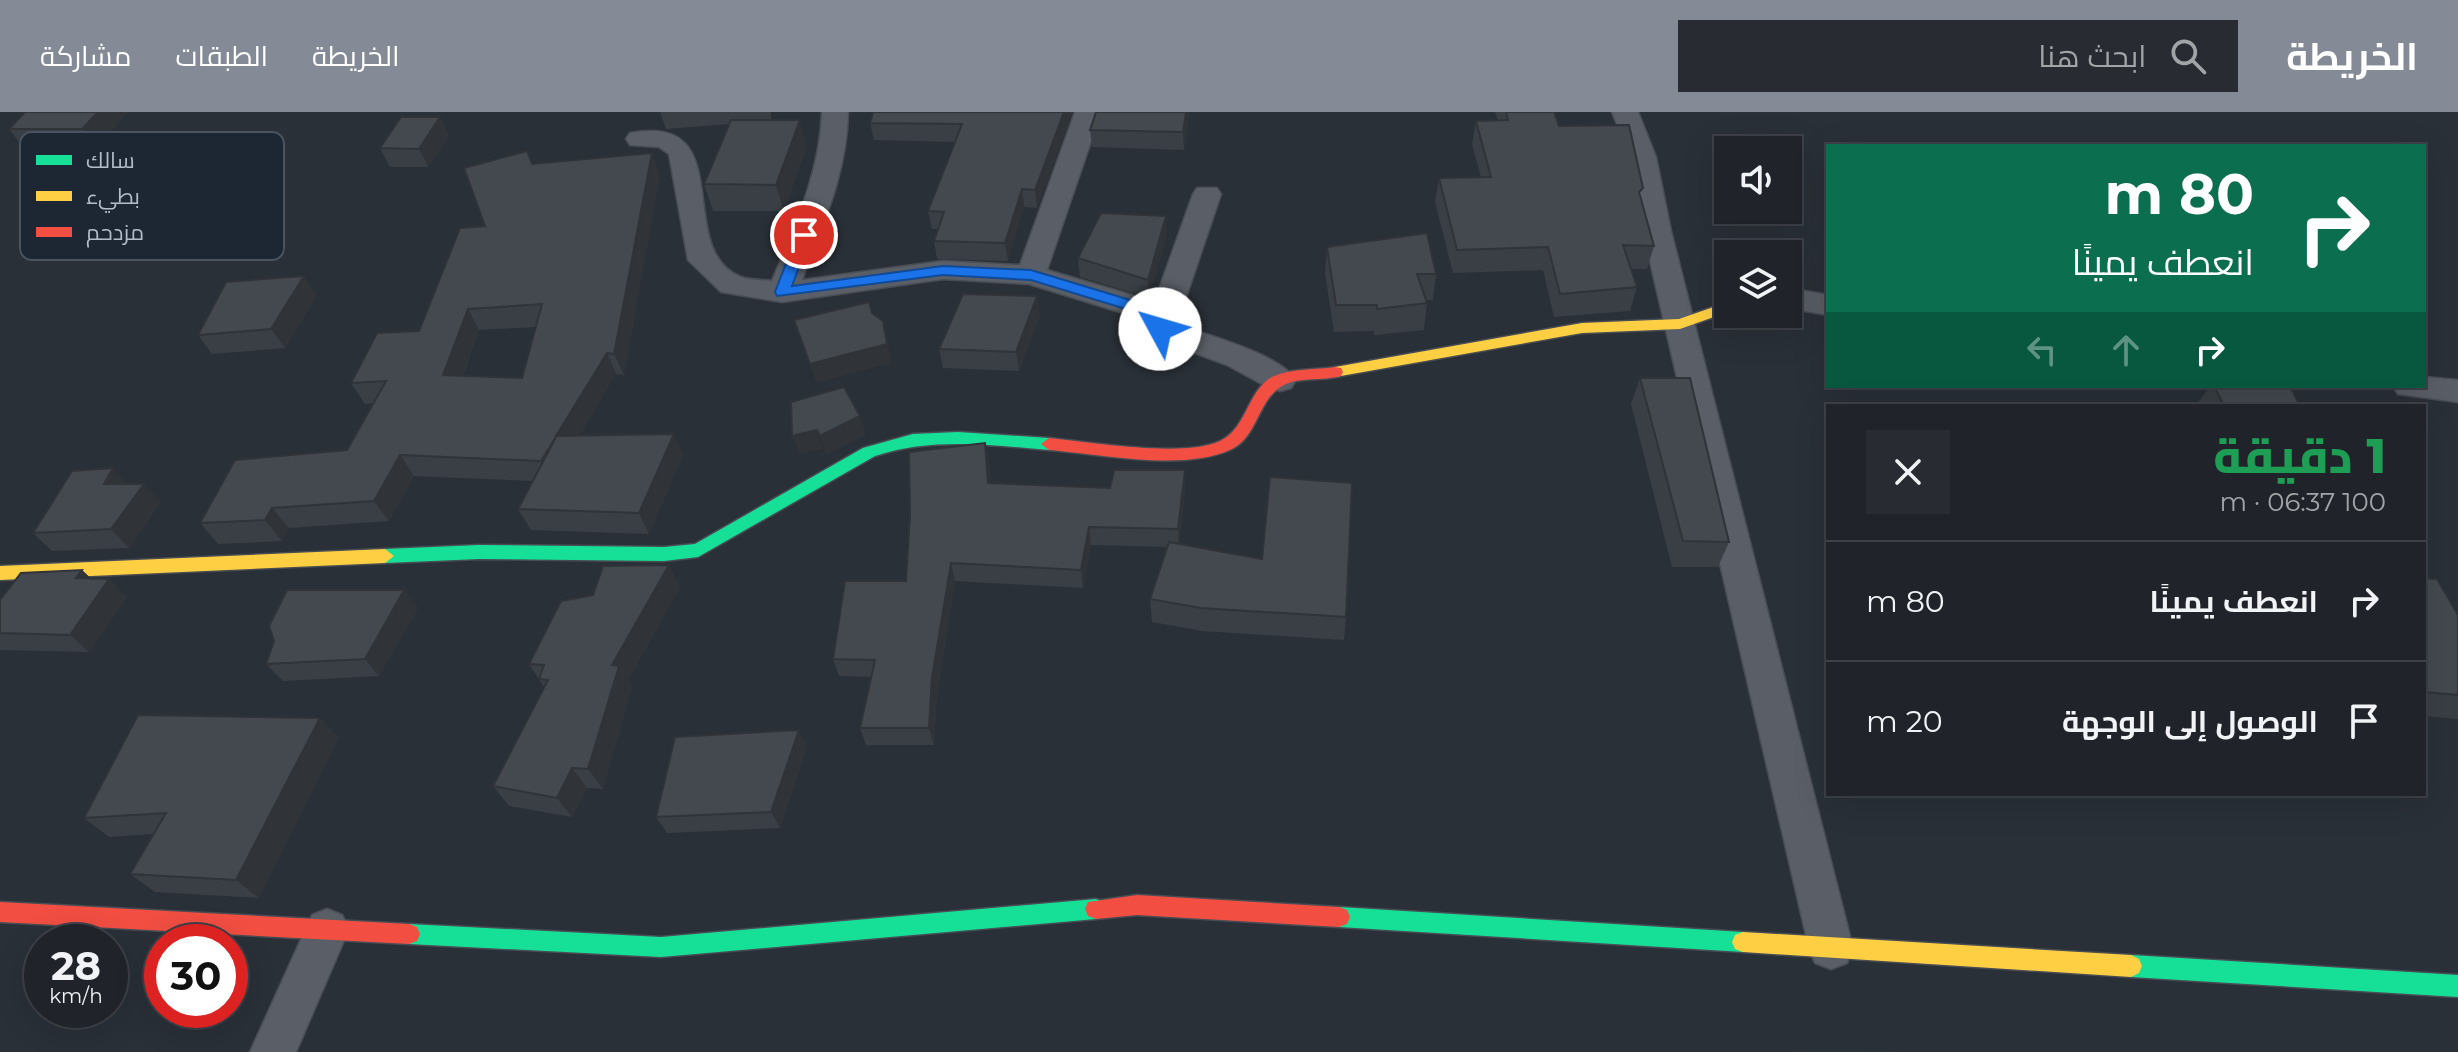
<!DOCTYPE html>
<html lang="ar">
<meta charset="utf-8">
<style>
body{margin:0;font-family:Montserrat,Cairo,sans-serif;background:#282c32;color:#f1f3f6;direction:rtl;height:100vh;display:flex;flex-direction:column;font-size:30px;white-space:nowrap}
*{box-sizing:border-box;margin:0}
p{font-size:26px;color:#a2a4a8}
.icon{flex:none;width:44px;height:44px;fill:none;stroke:currentColor;stroke-width:2;stroke-linecap:round;stroke-linejoin:round}
.map{position:relative;flex:1;overflow:hidden;direction:ltr}
.details{position:absolute;left:1826px;top:292px;width:600px;height:392px;display:flex;flex-direction:column;background:#20242a;border-radius:0px;box-shadow:0 8px 32px #0002,0 0 0 2px #3d4147;direction:rtl}
.details>*{flex:none}
.hud{position:absolute;left:1826px;top:32px;width:600px;height:244px;border-radius:0px;box-shadow:0 8px 32px #0002,0 0 0 2px #3d4147;direction:rtl;background:#0b6e4f;color:#fff;overflow:hidden}
.buttons{position:absolute;left:1714px;top:24px;display:grid;gap:16px}
.buttons a{display:grid;place-items:center;width:88px;height:88px;border-radius:0px;background:#20242a;box-shadow:0 8px 32px #0002,0 0 0 2px #3d4147;font-size:40px}
.speed{position:absolute;left:24px;top:812px;display:flex;gap:16px;font-size:40px;font-weight:700;text-align:center}
.speed>*{display:grid;place-content:center;width:104px;height:104px;border-radius:50%;background:#20242a;box-shadow:0 8px 32px #0002,0 0 0 2px #3d4147;line-height:1}
.speed small{font-size:20px;font-weight:400}
.speed .limit{border:12px solid #d22;background:#fff;color:#111}
.pin{position:absolute;display:grid;place-items:center;width:68px;height:68px;color:#fff;margin:-34px;border:4px solid #fff;border-radius:50%;box-shadow:0 2px 8px #0007}
.me{position:absolute;width:88px;margin:-44px;rotate:309deg;stroke-linejoin:round;filter:drop-shadow(0 0 6px #0008)}
.turn{display:flex;align-items:center;gap:28px;height:168px;padding:0 40px;font-size:36px}
.turn .icon{width:104px;height:104px;stroke-width:2.5}
.turn b{display:block;font-size:56px;line-height:68px}
.lanes{display:flex;align-items:center;height:76px;padding:0 40px;background:#0003;justify-content:center;gap:40px;direction:ltr}
.lanes .off{opacity:.35}
.round{display:grid;place-items:center;flex:none;width:84px;height:84px;border-radius:0px;background:#282c32}
.head{display:flex;align-items:center;justify-content:space-between;height:136px;padding:0 40px}
h1{font-size:48px;font-weight:800;line-height:60px;color:#1e9e55}
ul{padding:0;list-style:none}
li{display:flex;align-items:center;gap:24px;height:120px;padding:0 40px;border-top:2px solid #3d4147}
li div{flex:1}
li b{display:block;font-size:30px}
li em{font-style:normal}
header{display:flex;align-items:center;gap:48px;box-sizing:border-box;height:112px;padding:0 40px;background:#848b96;color:#fff}
header strong{font-size:38px}
nav{display:flex;gap:44px;margin-inline-start:auto;font-size:28px}
.search{width:560px;height:72px;background:#282c32;display:flex;align-items:center;gap:20px;box-sizing:border-box;padding:0 28px;border-radius:0px;color:#a2a4a8;font-size:30px}
.map>svg:first-child{display:block}
</style>
<header>
<strong>الخريطة</strong>
<div class="search"><svg class="icon" aria-label="search" viewBox="0 0 24 24"><circle cx="10" cy="10" r="6"/><path d="M15 15l6 6"/></svg>ابحث هنا</div>
<nav><a>الخريطة</a><a>الطبقات</a><a>مشاركة</a></nav>
</header>
<div class="map">
<svg width="2458" height="940" viewBox="0 0 2458 940">
<rect width="100%" height="100%" fill="#2a3038"/>
<g fill="none" stroke-linecap="round" stroke-linejoin="round">
<g stroke="#484c53" stroke-width="3">
<g id="street">
<path d="M822,0H848C847,61 823,112 802,168L943,149L1020,153L1075,0H1101L1047,158L1145,187L1153,194L1193,82L1197,76H1217L1221,82L1177,212C1206,223 1280,242 1296,268L1291,276L1280,279L1269,276L1227,253L1149,224L1123,201L1029,172L943,167L782,190L721,180L688,148L669,42L659,35L630,33L626,27L630,21C741,0 672,138 741,165C749,168 762,168 772,169C795,113 820,61 822,0Z"/>
<path d="M1612,0H1638L1656,45L1671,119L1853,836L1847,851L1831,857L1815,851L1809,836L1643,119L1630,45Z"/>
<path d="M1788,176L1828,183V203L1788,196Z"/>
<path d="M2424,265L2458,268V290L2398,282L2393,274H2424Z"/>
<path d="M327,797L342,803L349,817L296,940H250L312,803Z"/>
</g>
</g>
<g stroke="#484c53" stroke-width="3">
<g id="fast">
<path d="M958,320L1049,326L1057,332L1049,338C990,333 932,325 875,344L698,445L664,449L479,447L385,451L376,444L385,437L479,433L664,435L695,432L863,336L913,322Z"/>
<path d="M1096,787L1104,790L1107,797L1104,804L1096,807L661,845L409,832L401,829L398,822L401,815L409,812L661,825Z"/>
<path d="M1339,795L1743,820L1751,823L1754,830L1751,837L1743,840L1339,815L1331,812L1328,805L1331,798Z"/>
<path d="M2131,843L2458,863V885L2131,865L2123,861L2120,854L2123,847Z"/>
</g>
</g>
<g stroke="#484c53" stroke-width="3">
<g id="slow">
<path d="M1728,190V200L1680,217L1582,221L1335,265L1327,260L1335,255L1582,211L1679,207Z"/>
<path d="M385,437L394,444L385,451L0,468V454Z"/>
<path d="M1743,820L2131,843L2139,847L2142,854L2139,861L2131,865L1743,840L1735,837L1732,830L1735,823Z"/>
</g>
</g>
<g stroke="#484c53" stroke-width="3">
<g id="jam">
<path d="M1335,255L1341,256L1343,260L1341,264C1323,269 1302,265 1286,272C1258,284 1259,324 1232,337C1184,360 1101,342 1049,338L1041,332L1049,326C1091,330 1183,346 1220,329C1248,316 1247,277 1274,264C1293,256 1315,258 1335,255Z"/>
<path d="M1137,783L1339,795L1347,798L1350,805L1347,812L1339,815L1137,803L1096,807L1088,804L1085,797L1088,790Z"/>
<path d="M0,790L409,812L417,815L420,822L417,829L409,832L0,810Z"/>
</g>
</g>
<use href="#street" fill="#5a5e66" fill-rule="evenodd"/>
<use href="#fast" fill="#16e098" fill-rule="evenodd"/>
<use href="#slow" fill="#ffcf43" fill-rule="evenodd"/>
<use href="#jam" fill="#f24e42" fill-rule="evenodd"/>
</g>
<g fill="#3a3f45" fill-rule="evenodd">
<path d="M128,0L96,35H23L9,17Z"/>
<path d="M660,0H771V8L807,34L784,99H713L704,72L729,12L666,17Z"/>
<path d="M1072,0L1037,96L1024,95L1008,149L937,147L934,129L938,117H932L928,99L955,30L874,28L870,11Z"/>
<path d="M1096,0H1189L1184,38L1092,35L1090,18Z"/>
<path d="M1495,0H1554L1559,14L1640,85L1654,134L1647,157H1631L1637,175L1630,199L1554,205L1543,158L1453,161L1435,90L1439,66L1481,65L1472,32L1476,9L1498,8Z"/>
<path d="M440,5L449,24L428,55H390L380,36Z"/>
<path d="M533,52L660,62L624,263L616,262L580,323L683,343L649,422L531,418L518,397L533,369L414,364L389,409L289,416L282,429L218,432L200,411L347,338L373,291L365,292L351,271L419,219L485,114ZM536,215L522,266L463,264L479,218Z"/>
<path d="M141,53L102,126L39,133L23,114Z"/>
<path d="M1167,123L1149,186L1080,165L1078,146Z"/>
<path d="M1327,135L1436,162L1433,188H1426L1427,191L1424,218L1374,223V219L1334,220L1325,162Z"/>
<path d="M317,183L285,236L212,242L198,223Z"/>
<path d="M1040,203L1019,259L943,256L939,237Z"/>
<path d="M1640,266L1729,430L1718,455H1672L1631,292Z"/>
<path d="M2211,274H2290L2299,292L2327,294H2195Z"/>
<path d="M985,331L989,350L990,371L1110,376L1185,377L1179,432L1346,505L1344,528L1202,519L1152,510L1150,487L1167,435L1091,433L1083,476L955,469L937,582L934,633H866L860,616L872,565L839,564L833,547L906,469Z"/>
<path d="M127,372H144L161,390L129,436L52,439L33,421Z"/>
<path d="M669,453L680,475L628,568L632,575L603,677L587,676L572,705L509,694L493,674L544,575L529,552L593,483Z"/>
<path d="M82,458L91,467L127,485L89,540L0,538V488Z"/>
<path d="M2424,466L2458,503V607L2424,604Z"/>
<path d="M404,478L418,496L379,564L283,569L266,552Z"/>
<path d="M320,606L339,626L259,786L155,780L130,762L153,722L109,725L84,706Z"/>
<path d="M807,635L780,716L667,721L656,705Z"/>
</g>
<g fill="#303338">
<path d="M98,0H128L96,35L82,17Z"/>
<path d="M1064,0H1072L1037,96L1035,78Z"/>
<path d="M1186,0H1189L1184,38L1183,20Z"/>
<path d="M440,5L449,24L428,55L419,37Z"/>
<path d="M800,8L807,34L784,99L776,73Z"/>
<path d="M128,35L141,53L102,126L87,108Z"/>
<path d="M652,41L660,62L624,263L614,242Z"/>
<path d="M1022,77L1024,95L1008,149L1005,131Z"/>
<path d="M1166,104L1167,123L1149,186L1148,168Z"/>
<path d="M304,164L317,183L285,236L271,217Z"/>
<path d="M1037,184L1040,203L1019,259L1016,240Z"/>
<path d="M468,197L479,218L455,284L443,263Z"/>
<path d="M883,209L892,251L816,271L810,252Z"/>
<path d="M607,241L616,262L568,344L556,324Z"/>
<path d="M860,304L866,323L826,343L820,324Z"/>
<path d="M817,318L823,337L799,342L792,324Z"/>
<path d="M674,322L683,343L649,422L639,401Z"/>
<path d="M985,331L989,350L992,389L988,371Z"/>
<path d="M400,343L414,364L389,409L374,389Z"/>
<path d="M113,356L130,375L104,372Z"/>
<path d="M1185,358V377L1178,435V417Z"/>
<path d="M144,372L161,390L129,436L111,417Z"/>
<path d="M272,396L289,416L282,429L265,408Z"/>
<path d="M1089,415L1091,433L1083,476L1081,458Z"/>
<path d="M951,451L955,469L937,582L934,633L929,616L932,565Z"/>
<path d="M669,453L680,475L628,568L632,575L603,677L588,657L612,553Z"/>
<path d="M82,458L101,476L76,466Z"/>
<path d="M109,467L127,485L89,540L70,523Z"/>
<path d="M404,478L418,496L379,564L365,547Z"/>
<path d="M320,606L339,626L259,786L236,768Z"/>
<path d="M799,618L807,635L780,716L771,700Z"/>
<path d="M572,656L587,676L572,705L557,686Z"/>
</g>
<g fill="#444950" stroke="#303338" stroke-width="2" fill-rule="evenodd">
<path d="M25,0H98L82,17H9Z"/>
<path d="M873,0H1064L1035,78L1022,77L1005,131L934,129L944,100L928,99L962,12L870,11Z"/>
<path d="M1096,0H1186L1183,20L1090,18Z"/>
<path d="M1506,0H1554L1559,14L1629,13L1643,76L1639,80L1654,134L1623,133L1637,175L1560,182L1548,135L1457,138L1439,66L1491,65L1476,9L1508,8Z"/>
<path d="M401,5H440L419,37L380,36Z"/>
<path d="M731,8H800L776,73L704,72Z"/>
<path d="M527,39L532,52L652,41L614,242L607,241L556,324L674,322L639,401L518,397L556,325L541,349L400,343L374,389L272,396L265,408L200,411L235,348L347,338L386,269L351,271L377,221L419,219L460,116L485,114L464,56ZM542,192L522,266L443,263L468,197Z"/>
<path d="M1101,101L1166,104L1148,168L1078,146Z"/>
<path d="M1427,121L1436,162H1417L1427,191L1377,197V193H1336L1327,135Z"/>
<path d="M304,164L271,217L198,223L226,170Z"/>
<path d="M963,182L1037,184L1016,240L939,237Z"/>
<path d="M869,190L872,201L883,209L887,232L810,252L794,208Z"/>
<path d="M1640,266H1690L1729,430L1683,429Z"/>
<path d="M2214,274H2290L2299,292L2327,294H2224Z"/>
<path d="M844,275L860,304L820,324L817,318L792,324L791,290Z"/>
<path d="M985,331L988,371L1110,376L1114,358H1185L1178,417L1089,415L1081,458L951,451L932,565L929,616H860L875,548L833,547L845,469H906L910,403L909,340Z"/>
<path d="M113,356L104,372H144L111,417L33,421L72,359Z"/>
<path d="M1270,365L1352,371L1346,505L1201,496L1150,487L1169,430L1262,447Z"/>
<path d="M669,453L612,553L619,554L588,657L572,656L557,686L493,674L548,568L539,567L544,553L529,552L561,489L593,483L603,454Z"/>
<path d="M82,458L76,466L109,467L70,523L0,521V488L21,461Z"/>
<path d="M2424,466L2437,467L2458,503V583L2424,580Z"/>
<path d="M287,478H404L365,547L266,552L274,529L269,514Z"/>
<path d="M138,603L320,606L236,768L130,762L166,701L84,706Z"/>
<path d="M799,618L771,700L656,705L675,625Z"/>
<path d="M1796,939L1900,940H1797Z"/>
</g>
<path fill="#1a73e8" stroke="#114b97" stroke-width="2" d="M804,119L811,123L792,174L943,154L1031,158L1140,191L1167,217L1165,221H1154L1129,198L1031,168L943,163L777,184L775,180L797,123Z"/>
<rect x="20" y="20" width="264" height="128" rx="12" fill="#1d2633" stroke="#4a5360" stroke-width="2"/>
<rect x="36" y="43" width="36" height="10" fill="#16e098"/>
<rect x="36" y="79" width="36" height="10" fill="#ffcf43"/>
<rect x="36" y="115" width="36" height="10" fill="#f24e42"/>
<g font-size="22" fill="#b4bcc9">
<text x="86" y="56">سالك</text>
<text x="86" y="92">بطيء</text>
<text x="86" y="128">مزدحم</text>
</g>
</svg>
<div class="buttons">
<a><svg class="icon" aria-label="sound" viewBox="0 0 24 24"><path d="M4 9h4l5-4v14l-5-4H4zM17 9q2 3 0 6"/></svg></a>
<a><svg class="icon" aria-label="layers" viewBox="0 0 24 24"><path d="M12 4l9 5-9 5-9-5zM3 14l9 5 9-5"/></svg></a>
</div>
<div class="speed"><div>28<small>km/h</small></div><div class="limit">30</div></div>
<div class="pin" style="left:804px;top:123px;background:#d93025"><svg class="icon" aria-label="arrive" viewBox="0 0 24 24"><path d="M6 21V4h12l-3 4 3 4H6"/></svg></div>
<svg class="me" style="left:1160px;top:217px" viewBox="-20 -20 40 40"><circle r="19" fill="#fff"/><path d="M0-13L10 11 0 6-10 11z" fill="#1a73e8"/></svg>
<div class="hud">
<div class="turn"><svg class="icon" aria-label="right" viewBox="0 0 24 24"><path d="M7 20v-9h11M14 6l5 5-5 5"/></svg><div><b>80 m</b>انعطف يمينًا</div></div>
<div class="lanes"><svg class="icon off" aria-label="left" viewBox="0 0 24 24"><path d="M17 20v-9H6M10 6l-5 5 5 5"/></svg><svg class="icon off" aria-label="ahead" viewBox="0 0 24 24"><path d="M12 20V5M6 11l6-6 6 6"/></svg><svg class="icon" aria-label="right" viewBox="0 0 24 24"><path d="M7 20v-9h11M14 6l5 5-5 5"/></svg></div>
</div>
<section class="details">
<div class="head"><div><h1>1 دقيقة</h1><p>100 m · 06:37</p></div><a class="round"><svg class="icon" aria-label="close" viewBox="0 0 24 24"><path d="M6 6l12 12M18 6L6 18"/></svg></a></div>
<ul>
<li><svg class="icon" aria-label="right" viewBox="0 0 24 24"><path d="M7 20v-9h11M14 6l5 5-5 5"/></svg><div><b>انعطف يمينًا</b></div><em>80 m</em></li>
<li><svg class="icon" aria-label="arrive" viewBox="0 0 24 24"><path d="M6 21V4h12l-3 4 3 4H6"/></svg><div><b>الوصول إلى الوجهة</b></div><em>20 m</em></li>
</ul>
</section>
</div>
